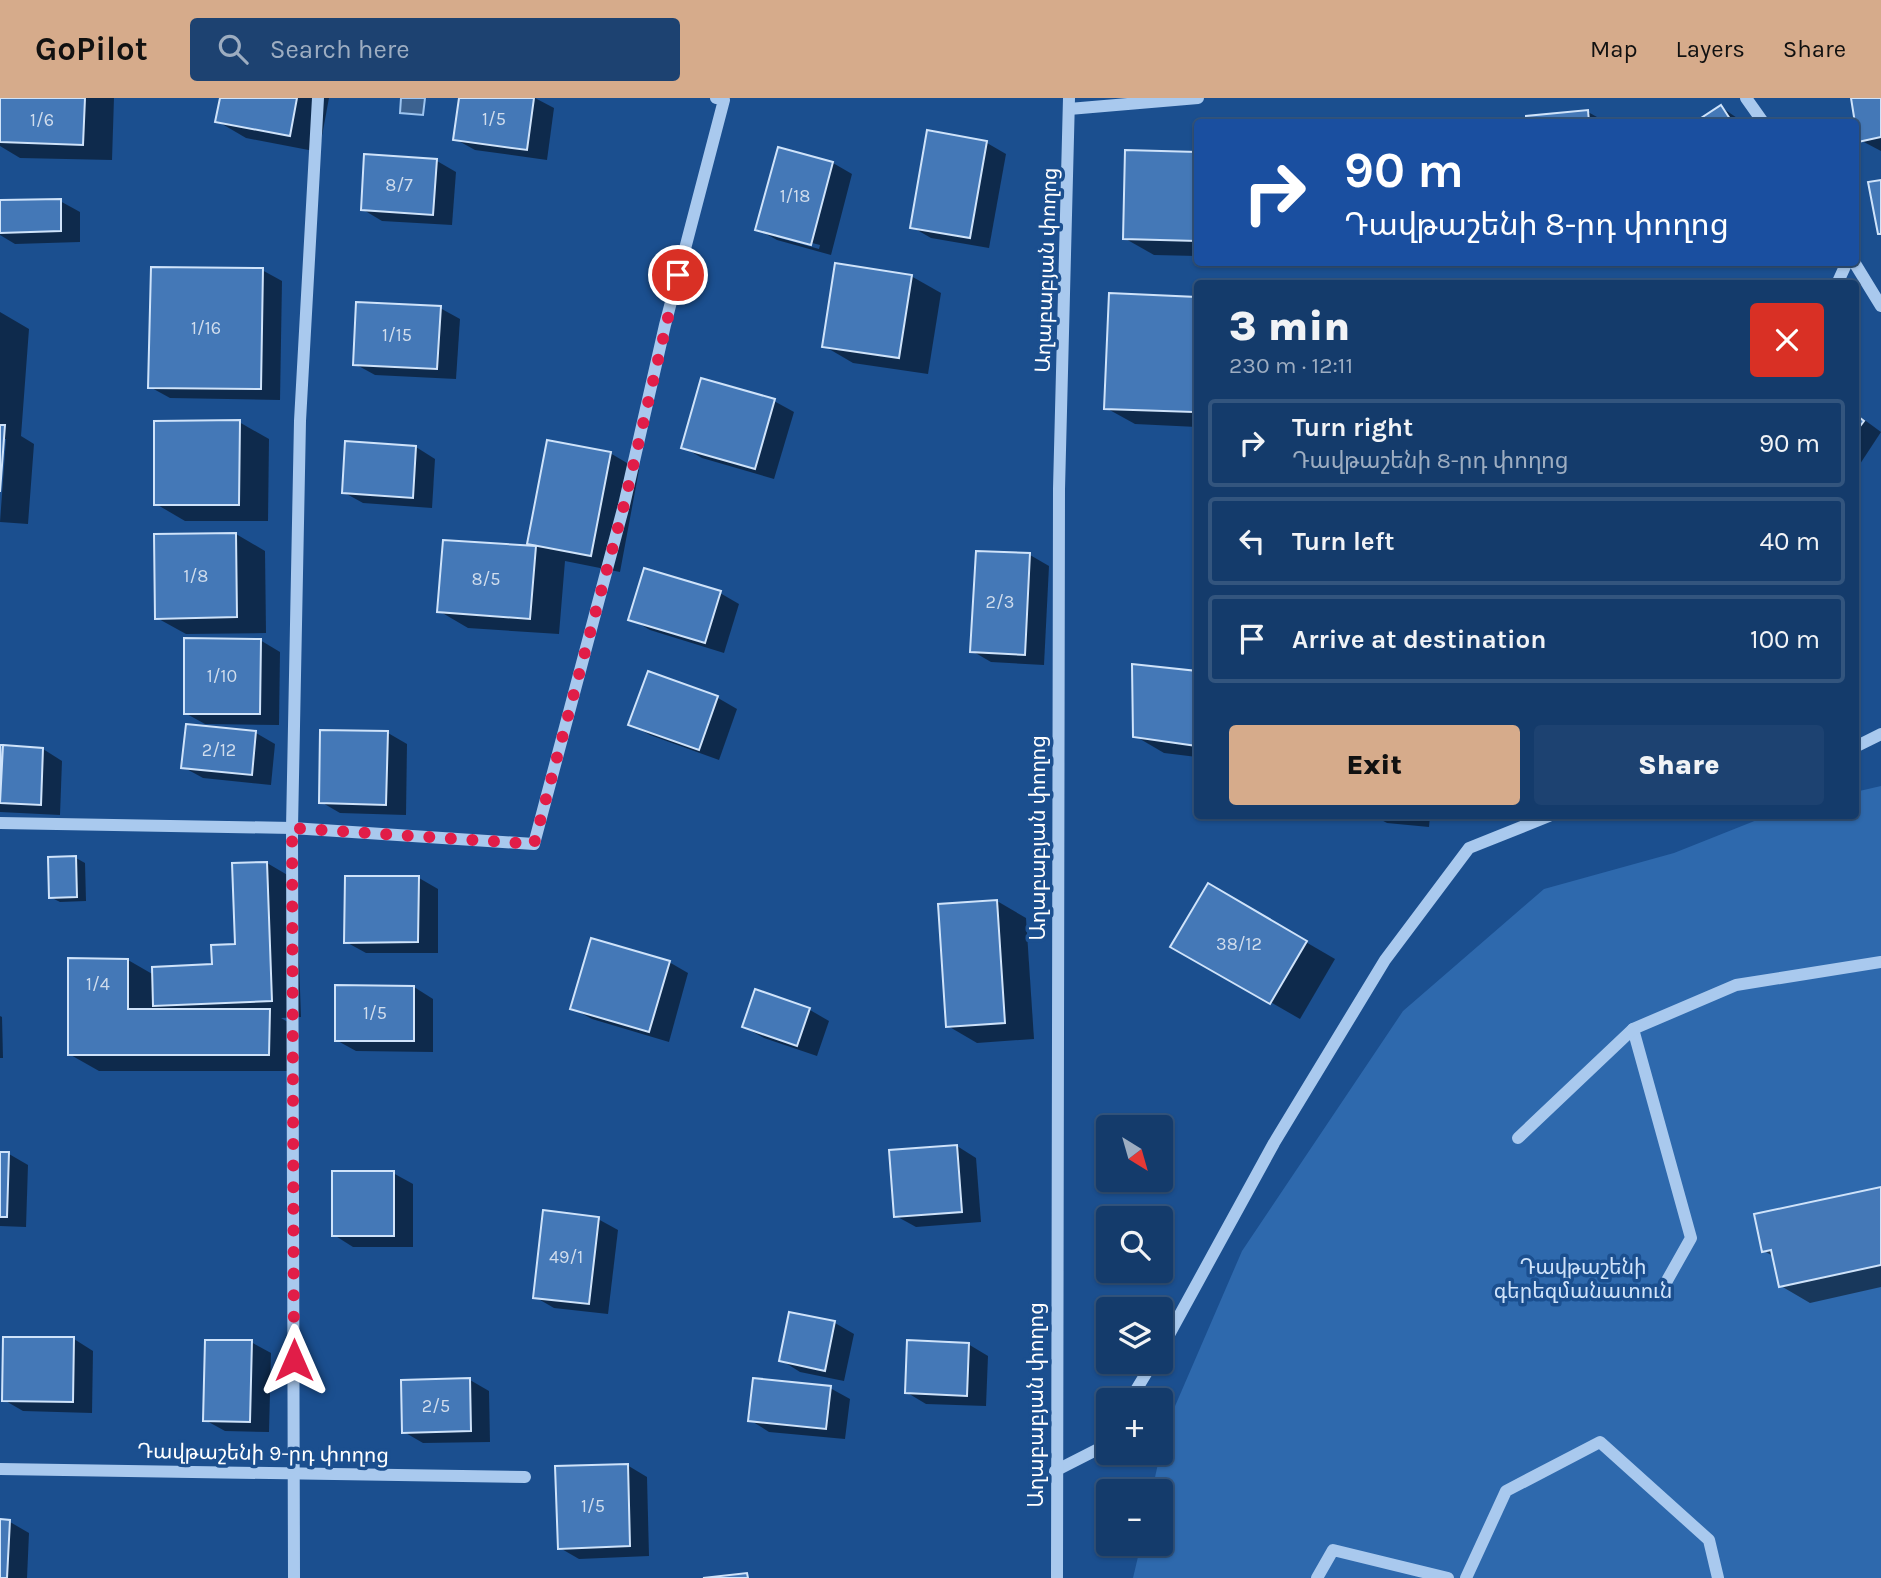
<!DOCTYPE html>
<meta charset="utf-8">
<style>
body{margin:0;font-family:Karla,"Noto Sans Armenian",sans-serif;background:#1d4271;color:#f1f3f6;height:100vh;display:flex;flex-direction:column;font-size:26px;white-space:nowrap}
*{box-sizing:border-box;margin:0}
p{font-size:23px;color:#9dadc1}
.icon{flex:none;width:38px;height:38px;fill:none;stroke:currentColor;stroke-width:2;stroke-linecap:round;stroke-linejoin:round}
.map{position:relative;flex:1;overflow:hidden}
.details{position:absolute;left:1194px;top:182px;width:665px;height:539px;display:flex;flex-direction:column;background:#143b6b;border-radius:7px;box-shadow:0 2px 5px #0004,0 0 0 2px #33557e}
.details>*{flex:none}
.banner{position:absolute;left:1194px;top:21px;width:665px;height:147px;border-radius:7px;box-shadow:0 2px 5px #0004,0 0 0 2px #33557e;background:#1a4fa0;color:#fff;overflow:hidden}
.needle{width:46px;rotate:143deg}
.controls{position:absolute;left:1096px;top:1017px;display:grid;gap:14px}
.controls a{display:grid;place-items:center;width:77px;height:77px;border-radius:7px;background:#143b6b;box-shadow:0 2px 5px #0004,0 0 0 2px #33557e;font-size:35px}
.pin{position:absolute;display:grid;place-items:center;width:60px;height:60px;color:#fff;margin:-30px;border:4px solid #fff;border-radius:50%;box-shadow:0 2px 7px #0007}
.me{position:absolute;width:77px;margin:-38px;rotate:0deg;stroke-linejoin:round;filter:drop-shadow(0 0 5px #0008)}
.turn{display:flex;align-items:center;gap:24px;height:147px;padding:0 35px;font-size:32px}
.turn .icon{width:91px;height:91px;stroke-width:2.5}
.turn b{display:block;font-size:49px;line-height:60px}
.round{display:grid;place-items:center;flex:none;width:74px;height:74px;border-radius:7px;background:#1d4271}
.headline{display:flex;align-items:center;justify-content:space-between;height:119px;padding:0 35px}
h1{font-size:42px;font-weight:800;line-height:52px}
.action{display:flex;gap:14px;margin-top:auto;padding:14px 35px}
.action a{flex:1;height:80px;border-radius:7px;background:#d6ab8b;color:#111;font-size:28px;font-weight:800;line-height:80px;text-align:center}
.action a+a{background:#1d4271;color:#f1f3f6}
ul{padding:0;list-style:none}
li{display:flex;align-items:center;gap:21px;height:88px;margin:0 14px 10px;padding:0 21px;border:4px solid #33557e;border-radius:7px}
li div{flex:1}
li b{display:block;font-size:26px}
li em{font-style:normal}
header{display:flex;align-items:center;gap:42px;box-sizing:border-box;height:98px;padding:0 35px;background:#d6ab8b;color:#111}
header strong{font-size:33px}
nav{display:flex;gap:38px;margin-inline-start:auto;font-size:24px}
.search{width:490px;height:63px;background:#1d4271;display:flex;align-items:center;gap:18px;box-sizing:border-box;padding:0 24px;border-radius:7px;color:#9dadc1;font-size:26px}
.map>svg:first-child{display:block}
</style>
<header>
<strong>GoPilot</strong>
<div class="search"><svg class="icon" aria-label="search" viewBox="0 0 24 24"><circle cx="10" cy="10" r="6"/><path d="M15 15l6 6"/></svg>Search here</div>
<nav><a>Map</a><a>Layers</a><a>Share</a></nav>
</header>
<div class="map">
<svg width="1881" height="1480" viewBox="0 0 1881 1480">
<rect width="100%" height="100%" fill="#1b4f8f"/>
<path fill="#2e69ad" d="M1881,688V1480H1133L1141,1446H1160V1393H1152L1166,1329L1242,1153L1403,913L1544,791L1674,755L1767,718H1855V694Z"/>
<path fill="#3c6290" stroke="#9cc4f0" stroke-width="2" d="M401,0H425L423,17L400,15Z"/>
<g fill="#0007" fill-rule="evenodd">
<path d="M0,0H114L112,62L20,60L0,48Z"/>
<path d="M222,0H329L319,54L246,40L217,23Z"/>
<path d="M461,0H535L554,10L547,62L475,52L455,41Z"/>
<path d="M1853,0H1881V53L1860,42Z"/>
<path d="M1721,9L1743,24H1698Z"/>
<path d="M1588,14L1606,24H1528V19Z"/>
<path d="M928,34L987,45L1006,56L989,150L931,140L912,129Z"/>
<path d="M779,51L833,65L852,76L831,157L777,142L757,131ZM776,136L820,147L819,151L776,139Z"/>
<path d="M1197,56V158L1154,157L1124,140Z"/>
<path d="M366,58L437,63L456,74L452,127L382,123L362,111Z"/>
<path d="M60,103L80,114V144L15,146L0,137V104Z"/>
<path d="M262,172L282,183L280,302L170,300L150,289Z"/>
<path d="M911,178L941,195L928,276L853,265L824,248Z"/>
<path d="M1111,197L1197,200V329L1135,326L1106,310Z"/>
<path d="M440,210L460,221L456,281L375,277L355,266Z"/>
<path d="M0,214L29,231L21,338L34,346L28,426L0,424L6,341H3L0,372Z"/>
<path d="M774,303L794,314L774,381L702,360L683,349Z"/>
<path d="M1855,315L1881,334L1858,369L1855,367Z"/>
<path d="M239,324L269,341L268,423H185L156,406Z"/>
<path d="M416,349L435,361L432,410L363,405L343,394Z"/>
<path d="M610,355L639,372L620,474L565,463L559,536L468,530L439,513L444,444L537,450L529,445Z"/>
<path d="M236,436L265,453L266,535L186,536L157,520Z"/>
<path d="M1030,457L1049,468L1044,567L991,564L972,553Z"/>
<path d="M720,495L739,506L724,555L650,532L631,521Z"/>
<path d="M260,542L280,554L279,627L205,626L185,615Z"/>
<path d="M1197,574V659L1164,655L1135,638Z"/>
<path d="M649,575L718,600L737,611L719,662L650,637L630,626Z"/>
<path d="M256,635L275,646L271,687L203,680L183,669Z"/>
<path d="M388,635L407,646L406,717L340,715L321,704Z"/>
<path d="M0,649L43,651L62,663L60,717L0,714Z"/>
<path d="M1374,718H1430L1429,729L1387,725Z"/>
<path d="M76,760L85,765L86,803L60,804L50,799Z"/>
<path d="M267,765L296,782L301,919L281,920L298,930V973H99L69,956L128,862L154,877L214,868L237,847Z"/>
<path d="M419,780L438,791V855H366L346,844Z"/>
<path d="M1208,787L1335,861L1300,921L1173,848Z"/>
<path d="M997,803L1026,820L1034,941L977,945L948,928Z"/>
<path d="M669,864L688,875L669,944L592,921L572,910Z"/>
<path d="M414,889L433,901V954L356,953L336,942Z"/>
<path d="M757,893L810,912L829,923L817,958L764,940L744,929Z"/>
<path d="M0,918L2,919L3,960H0Z"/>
<path d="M957,1048L976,1060L981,1124L916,1129L896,1118Z"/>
<path d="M0,1056H9L28,1067L26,1129L0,1128Z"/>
<path d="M393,1075L413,1086V1149H353L334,1137Z"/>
<path d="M1881,1090V1189L1810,1205L1781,1188L1775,1159L1764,1153Z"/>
<path d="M598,1121L618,1132L608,1216L554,1210L535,1199Z"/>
<path d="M791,1216L835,1225L854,1236L844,1283L800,1274L781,1262Z"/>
<path d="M74,1241L93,1253L92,1315L23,1313L4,1302Z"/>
<path d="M251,1244L271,1255L269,1334L225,1333L205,1322Z"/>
<path d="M968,1246L988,1258L986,1308L926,1306L906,1294Z"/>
<path d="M470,1282L489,1293L490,1344L423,1345L404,1334Z"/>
<path d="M830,1290L850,1301L845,1341L769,1334L750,1322Z"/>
<path d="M627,1367L647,1379L649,1458L579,1461L560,1450Z"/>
<path d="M0,1423L10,1424L29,1435L27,1480H0Z"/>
</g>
<g fill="#4478b7" stroke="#cfe3fa" stroke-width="2">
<path d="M0,0H85L83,47L0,44Z"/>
<path d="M220,0H297L290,38L215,24Z"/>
<path d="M459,0H534L527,52L453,42Z"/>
<path d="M1851,0H1881V39L1858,44Z"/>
<path d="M1721,7L1732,24H1695Z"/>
<path d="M1588,12L1589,24H1526V18Z"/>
<path d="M927,32L987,43L970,140L910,130Z"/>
<path d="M778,49L833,64L811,147L755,132Z"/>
<path d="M1125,52L1197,54V143L1123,141Z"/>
<path d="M364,56L437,61L433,117L361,112Z"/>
<path d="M1881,82V136H1878L1868,84Z"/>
<path d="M61,101V133L0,135V102Z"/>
<path d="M835,165L912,177L899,260L822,249Z"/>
<path d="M151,169L263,170L261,291L148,290Z"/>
<path d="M1109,195L1197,199L1193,314L1104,311Z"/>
<path d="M356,204L441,208L437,271L353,267Z"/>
<path d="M701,280L775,301L755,371L681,350Z"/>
<path d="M1855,316L1864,323L1855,335Z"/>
<path d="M240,322L239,407H154V323Z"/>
<path d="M0,327H5L0,394Z"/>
<path d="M547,342L611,354L591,458L527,446Z"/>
<path d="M345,343L416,348L413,400L342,395Z"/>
<path d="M236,435L237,519L155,521L154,436Z"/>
<path d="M443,442L536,448L530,521L437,514Z"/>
<path d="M976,453L1030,455L1025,557L970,554Z"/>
<path d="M644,470L721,493L705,545L628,522Z"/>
<path d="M184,540L261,541L260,616H184Z"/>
<path d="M1132,566L1197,573V648L1133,639Z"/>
<path d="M648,573L718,598L699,652L628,627Z"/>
<path d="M186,626L256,633L252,677L181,670Z"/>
<path d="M320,632L388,633L386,707L319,705Z"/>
<path d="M0,647H3L0,693Z"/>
<path d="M3,647L43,650L41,707L0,705Z"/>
<path d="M76,758L77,799L49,800L48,759Z"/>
<path d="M267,764L272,903L153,908L152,869L212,866L211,847L235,846L232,765Z"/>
<path d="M345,778H419L418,844L344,845Z"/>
<path d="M1208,785L1307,843L1270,906L1170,849Z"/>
<path d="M997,802L1005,925L946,929L938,806Z"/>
<path d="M591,840L670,863L649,934L570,911Z"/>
<path d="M68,860L128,861V911H270L269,957H68Z"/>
<path d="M335,887L414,888V943H335Z"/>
<path d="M755,891L810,910L797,948L742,929Z"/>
<path d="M957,1047L962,1114L894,1119L889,1052Z"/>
<path d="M0,1054H9L7,1119H0Z"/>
<rect x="332" y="1073" width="62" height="65"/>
<path d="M1881,1089V1167L1779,1189L1771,1152L1762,1154L1754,1116Z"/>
<path d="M543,1112L599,1119L589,1206L533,1200Z"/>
<path d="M789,1214L835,1223L825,1273L779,1263Z"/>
<path d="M3,1239H74L73,1304L2,1303Z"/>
<path d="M205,1242H252L250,1324L203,1323Z"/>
<path d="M907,1242L969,1245L967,1298L905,1295Z"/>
<path d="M470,1280L471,1333L402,1335L401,1282Z"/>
<path d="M753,1280L831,1288L826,1331L748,1323Z"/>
<path d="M628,1366L630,1448L558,1451L555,1368Z"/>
<path d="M0,1421L10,1422L7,1480H0Z"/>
<path d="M747,1475L748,1480H703Z"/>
</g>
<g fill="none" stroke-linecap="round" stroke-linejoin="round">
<g stroke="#a9c9ee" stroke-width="12">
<path d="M1746,0L1763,24"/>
<path d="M1069,11L1198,0"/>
<path d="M1854,164L1881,208"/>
<path d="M1837,186L1847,164"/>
<path d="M1855,649L1881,636"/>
<path d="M0,725L292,730L534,746L624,407L665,227L724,2L716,0"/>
<path d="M1633,931L1691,1140L1660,1195"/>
<path d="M1518,1040L1633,931L1736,887L1881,864"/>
<path d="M1160,1253L1274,1045L1385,862L1469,750L1549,718"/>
<path d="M1130,1302L1153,1264"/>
<path d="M0,1371L525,1379"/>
<path d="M1055,1373L1108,1346"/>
<path d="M294,1480L292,730L300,323L318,0"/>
<path d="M1057,1480L1059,391L1069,0"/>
<path d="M1317,1480L1333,1452L1448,1480"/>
<path d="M1466,1480L1506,1393L1600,1344L1709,1442L1718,1480"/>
</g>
</g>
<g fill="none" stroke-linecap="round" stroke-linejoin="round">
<path stroke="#e11d48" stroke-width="12" stroke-dasharray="0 21.6" d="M294,1262L292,730L534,746L624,407L678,177"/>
</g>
<g text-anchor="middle" stroke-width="7" stroke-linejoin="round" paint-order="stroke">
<g font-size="18" fill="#d0dded">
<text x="494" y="27">1/5</text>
<text x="42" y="28">1/6</text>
<text x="399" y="93">8/7</text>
<text x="795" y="104">1/18</text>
<text x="206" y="236">1/16</text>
<text x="397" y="243">1/15</text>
<text x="196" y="484">1/8</text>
<text x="486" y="487">8/5</text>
<text x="1000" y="510">2/3</text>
<text x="222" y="584">1/10</text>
<text x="219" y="658">2/12</text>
<text x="1239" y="852">38/12</text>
<text x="98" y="892">1/4</text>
<text x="375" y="921">1/5</text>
<text x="566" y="1165">49/1</text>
<text x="436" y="1314">2/5</text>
<text x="593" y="1414">1/5</text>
</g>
<g font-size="21" fill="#fff" stroke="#1b4f8f">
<text transform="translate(1046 172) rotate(-88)" y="7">Աղաբաբյան փողոց</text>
<text transform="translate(1038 740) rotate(-90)" y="7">Աղաբաբյան փողոց</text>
<text transform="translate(1036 1307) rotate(-90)" y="7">Աղաբաբյան փողոց</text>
<text transform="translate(263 1355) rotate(1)" y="7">Դավթաշենի 9-րդ փողոց</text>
</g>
<g font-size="21" fill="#cfe3fa" stroke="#1b4f8f">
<text x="1583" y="1176">Դավթաշենի<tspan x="1583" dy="24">գերեզմանատուն</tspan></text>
</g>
</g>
</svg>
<div class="controls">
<a><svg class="needle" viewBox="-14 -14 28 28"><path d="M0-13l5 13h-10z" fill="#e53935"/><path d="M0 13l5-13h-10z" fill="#9dadc1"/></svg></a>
<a><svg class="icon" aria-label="search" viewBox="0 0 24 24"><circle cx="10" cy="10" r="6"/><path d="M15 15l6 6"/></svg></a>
<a><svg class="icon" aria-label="layers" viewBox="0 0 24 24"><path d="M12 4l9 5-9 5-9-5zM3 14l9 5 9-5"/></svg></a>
<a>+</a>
<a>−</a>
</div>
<div class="pin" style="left:678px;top:177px;background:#d93025"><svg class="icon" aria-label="arrive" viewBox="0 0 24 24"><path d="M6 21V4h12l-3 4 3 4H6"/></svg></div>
<svg class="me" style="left:294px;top:1262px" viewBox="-20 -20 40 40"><path d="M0-17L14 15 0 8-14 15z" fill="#e11d48" stroke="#fff" stroke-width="4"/></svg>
<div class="banner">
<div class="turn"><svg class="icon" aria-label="right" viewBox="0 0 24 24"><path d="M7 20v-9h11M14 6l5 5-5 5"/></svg><div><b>90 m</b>Դավթաշենի 8-րդ փողոց</div></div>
</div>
<section class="details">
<div class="headline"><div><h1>3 min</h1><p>230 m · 12:11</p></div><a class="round" style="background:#d93025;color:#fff"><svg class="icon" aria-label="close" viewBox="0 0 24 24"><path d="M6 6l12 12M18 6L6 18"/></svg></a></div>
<ul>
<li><svg class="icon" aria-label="right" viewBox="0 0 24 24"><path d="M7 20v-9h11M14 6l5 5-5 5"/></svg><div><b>Turn right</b><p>Դավթաշենի 8-րդ փողոց</p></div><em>90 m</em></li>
<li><svg class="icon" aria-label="left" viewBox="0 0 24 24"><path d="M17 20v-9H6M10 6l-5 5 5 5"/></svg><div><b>Turn left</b></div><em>40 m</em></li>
<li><svg class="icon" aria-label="arrive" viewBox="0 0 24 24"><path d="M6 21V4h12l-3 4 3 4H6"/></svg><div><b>Arrive at destination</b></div><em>100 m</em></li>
</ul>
<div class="action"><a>Exit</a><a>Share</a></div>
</section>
</div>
